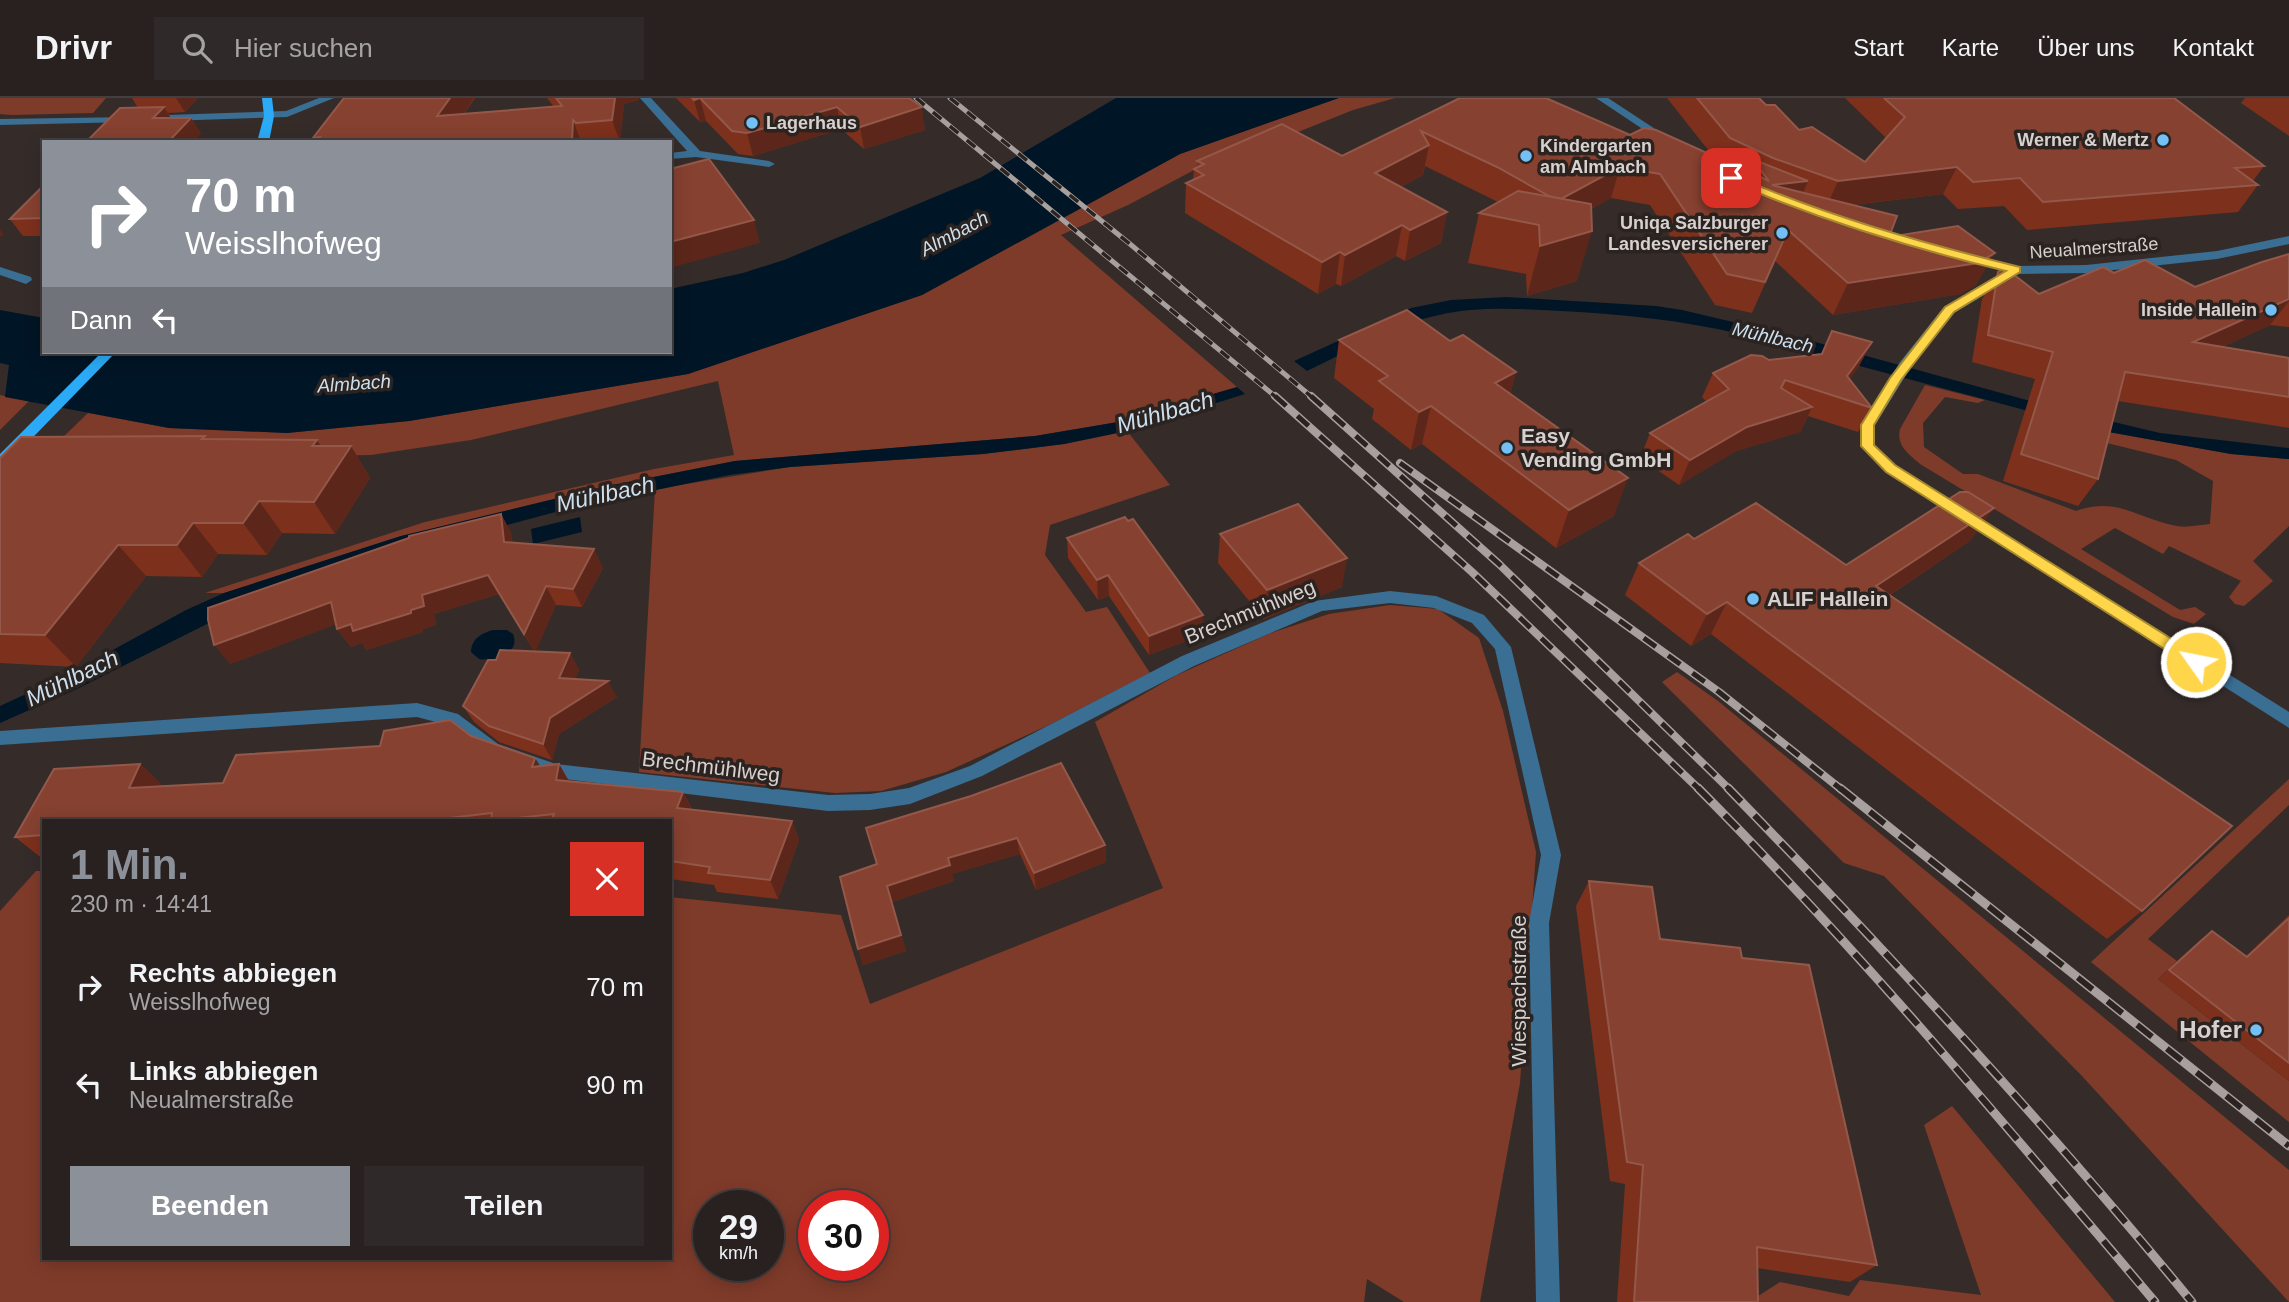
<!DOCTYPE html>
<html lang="de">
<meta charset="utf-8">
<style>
body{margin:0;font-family:Arial,sans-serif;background:#302929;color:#f1f3f6;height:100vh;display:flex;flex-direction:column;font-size:26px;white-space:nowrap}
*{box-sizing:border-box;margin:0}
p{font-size:23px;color:#a5a3a5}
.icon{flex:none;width:38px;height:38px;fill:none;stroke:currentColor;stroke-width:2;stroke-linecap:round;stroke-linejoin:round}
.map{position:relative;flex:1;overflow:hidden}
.sheet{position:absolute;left:42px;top:721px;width:630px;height:441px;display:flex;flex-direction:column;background:#282120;border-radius:0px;box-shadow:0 4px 18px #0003,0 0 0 2px #443e3e}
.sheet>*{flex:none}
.top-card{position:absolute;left:42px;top:42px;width:630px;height:214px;border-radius:0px;box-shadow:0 4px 18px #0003,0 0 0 2px #443e3e;background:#8c9099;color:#fff;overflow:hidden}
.speed{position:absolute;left:693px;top:1092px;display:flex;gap:14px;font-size:35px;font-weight:700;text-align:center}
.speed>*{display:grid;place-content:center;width:91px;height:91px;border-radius:50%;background:#282120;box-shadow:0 4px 18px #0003,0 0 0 2px #443e3e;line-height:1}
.speed small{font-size:18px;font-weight:400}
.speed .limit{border:10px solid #d22;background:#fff;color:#111}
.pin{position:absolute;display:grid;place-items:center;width:60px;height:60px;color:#fff;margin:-30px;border-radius:14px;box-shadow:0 4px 10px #0006}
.me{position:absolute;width:77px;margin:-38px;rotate:303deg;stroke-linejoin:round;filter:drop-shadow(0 0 5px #0008)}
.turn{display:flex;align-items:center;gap:24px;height:147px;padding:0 28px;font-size:32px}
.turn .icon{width:91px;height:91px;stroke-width:2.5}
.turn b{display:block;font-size:49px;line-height:60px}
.then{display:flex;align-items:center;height:66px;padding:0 28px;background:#0003;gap:14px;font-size:26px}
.round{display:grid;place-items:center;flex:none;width:74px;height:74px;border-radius:0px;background:#302929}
.headline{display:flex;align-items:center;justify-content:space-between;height:119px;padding:0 28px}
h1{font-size:42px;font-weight:600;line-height:52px;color:#8c9099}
.action{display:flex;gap:14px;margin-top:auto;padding:14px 28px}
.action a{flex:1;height:80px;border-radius:0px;background:#8c9099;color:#fff;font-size:28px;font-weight:600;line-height:80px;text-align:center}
.action a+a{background:#302929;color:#f1f3f6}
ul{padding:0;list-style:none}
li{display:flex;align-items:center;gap:21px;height:98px;padding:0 28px}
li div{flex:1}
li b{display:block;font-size:26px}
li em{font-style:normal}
header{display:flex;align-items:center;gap:42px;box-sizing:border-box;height:98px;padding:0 35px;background:#282120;border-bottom:2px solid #443e3e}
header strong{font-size:33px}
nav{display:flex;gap:38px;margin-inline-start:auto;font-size:24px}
.search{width:490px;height:63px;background:#302929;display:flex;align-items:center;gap:18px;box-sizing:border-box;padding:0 24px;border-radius:0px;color:#a5a3a5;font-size:26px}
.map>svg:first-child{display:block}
</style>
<header>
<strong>Drivr</strong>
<div class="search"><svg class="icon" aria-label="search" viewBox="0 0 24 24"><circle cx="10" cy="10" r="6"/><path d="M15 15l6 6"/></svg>Hier suchen</div>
<nav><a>Start</a><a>Karte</a><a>Über uns</a><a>Kontakt</a></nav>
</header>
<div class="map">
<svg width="2289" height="1204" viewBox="0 0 2289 1204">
<rect width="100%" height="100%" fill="#352c2a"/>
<g fill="#7f3b2a" fill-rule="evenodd">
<path d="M0,0H106L93,15L11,17L0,16Z"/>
<path d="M1338,0H1395L1353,12L1278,42L1230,53L1128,107L1061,137L1237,289L1118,324L1035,338L735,363L608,388L401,438L224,495H205L425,424L654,371L734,357L718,283L471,342L371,357L316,358L60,342L88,315L169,330L287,335L409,323L688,276L922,197L1180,56Z"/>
<path d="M1925,287L1985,302L1978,305L1945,299L1923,325L1924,349L1963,376H1978L2076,413C2117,398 2138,421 2177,428C2187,430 2199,427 2210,426L2213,383L2176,362L2107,345L2103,333L2231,356L2289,361V428L2253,463L2273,483L2244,508L2235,506L2229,499L2241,483L2169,448L2163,456L2115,430L2081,451L2180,512L2195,509L2206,516L2194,526L2173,519L1920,366C1909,356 1896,348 1900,331Z"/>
<path d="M0,297L29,303L0,332Z"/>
<path d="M1127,333L1170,387L1050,427L1045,457L1086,514L1107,509L1150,575L1049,627L946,674L881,693L835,695L639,674L655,391L790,369L983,356L1064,346Z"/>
<path d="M1390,507L1438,511L1479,540L1503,613L1536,754L1520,985L1480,1204H1404L1367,1181L1364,1204H0V813L36,773H44V1160H670V799L841,817L870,906L1163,790L1095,624L1177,577L1271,535L1329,516ZM709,1108H768V1167H709ZM814,1108H873V1167H814Z"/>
<path d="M1677,574L1718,603L1893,746L2289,1072V1204L2082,978L1884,778L1844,765L1662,584Z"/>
<path d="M2289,681V707L2148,841L2177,863L2158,881L2289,983V1024L2091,864Z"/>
<path d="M1952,1008L2115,1204H1749L1780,1184L1849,1198L1860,1182L1981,1197L1924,1027Z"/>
</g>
<g fill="#001526">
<path d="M1339,0L1180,56L922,197L688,276L409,323L287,335L169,330L5,299L9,267L0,265V212L44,220V254H670V191L743,175L784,162L980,80L1116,0Z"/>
<path d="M1506,199L1656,208L1682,212L1801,240L2059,311L2160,335L2289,350V361L2231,356L2103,333L1740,236C1680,222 1622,216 1561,213C1520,211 1479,208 1439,217C1393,226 1348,254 1307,273L1294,263L1411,210L1451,202Z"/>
<path d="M1237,289L1245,296L1127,333L1064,346L983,356L790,369L729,377L574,409L455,441L231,514L77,591L0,625V608L65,578L186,512L224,495L401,438L608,388L735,363L1035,338L1118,324Z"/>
<path d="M580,419L582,434L533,446L531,431Z"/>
<path d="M493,532H507L513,536C521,556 494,564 479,561L471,554C471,541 482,535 493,532Z"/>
</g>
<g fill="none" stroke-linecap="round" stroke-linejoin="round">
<g fill="#3a6e93" fill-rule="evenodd">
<path d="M319,0H334L287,19L168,23L162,20L168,17L286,13Z"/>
<path d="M640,0H651L700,53L769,63L775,66L769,69L696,59L670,61V55L687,53Z"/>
<path d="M1596,0H1608L1672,42L1662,44Z"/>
<path d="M133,19L135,21L129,24L0,27V21Z"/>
<path d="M2289,138V146L2217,161L2086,175L2019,176L1954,215L1911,269L1875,327L1874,347L1895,367L2289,614V630L1885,373L1860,348L1861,327L1900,264L1944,209L2005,173L1963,163V157L2016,168L2086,167L2217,153Z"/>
<path d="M0,169L31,179L32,182L26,186L0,177Z"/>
<path d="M1390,493L1436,498L1484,517L1511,549L1561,757L1549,825L1560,1204H1536L1529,825L1541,757L1495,551L1472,525L1434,510L1390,505L1322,513L1194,568L982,678L910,706L870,712L828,713L556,680L486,656L447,627L417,619L0,647V633L417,605L458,616L498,646L556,666L828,697L870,696L909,690L970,668L1182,558L1314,503Z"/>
</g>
<g fill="#2babf7" fill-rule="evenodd">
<path d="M262,0H272L274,18L269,44H257L264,18Z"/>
<path d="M102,254H116L5,368L0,370V356Z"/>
</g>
<g stroke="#a7a09f" stroke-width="5">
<g id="rail-far2">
<path d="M916,0L1277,300"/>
<path d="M950,0L1130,146L1313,300"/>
</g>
</g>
<g stroke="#a7a09f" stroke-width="8">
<g id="rail-far1">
<path d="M1275,298L1472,474L1700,692"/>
<path d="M1311,298L1499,466L1730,692"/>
<path d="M1400,365L1719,594L1842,692"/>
</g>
</g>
<g stroke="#a7a09f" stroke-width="9">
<g id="rail">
<path d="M1698,690C1860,853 2007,1029 2155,1204"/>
<path d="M1728,690C1889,856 2046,1026 2192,1204"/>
<path d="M1840,690L2289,1048"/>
</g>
</g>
<use href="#rail-far2" stroke="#2b2320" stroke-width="3.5" stroke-dasharray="11" stroke-linecap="butt"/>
<use href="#rail-far1" stroke="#2b2320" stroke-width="5" stroke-dasharray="15" stroke-linecap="butt"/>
<use href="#rail" stroke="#2b2320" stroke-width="6" stroke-dasharray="19" stroke-linecap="butt"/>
</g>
<g fill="#7d301c">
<path d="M132,0H198L185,14L168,15L171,20H191L201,36L138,10Z"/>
<path d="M344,0H475L464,16L554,9L547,0H639V2L624,6L620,44H315L313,40Z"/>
<path d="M676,0H909L925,32L864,51L841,31L753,58L738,56L706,23L700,24Z"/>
<path d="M1460,0L1630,37L1712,57L1667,0H1759L1766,7L1799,32L1865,64L1886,40L1845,0H2174L2264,68L2253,83L2258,87L2238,114L2027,132L2004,108L1958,111L1943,96L1853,107L1889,139L1976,187L1960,196L1833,217L1775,163L1752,215L1715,207L1650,107L1611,100L1591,111L1577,183L1527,198L1526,176L1468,165L1479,115L1498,104L1425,68L1423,77L1401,89L1447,114L1441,145L1405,163L1396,158L1341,188L1336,186L1318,196L1185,115L1186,85L1193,81L1194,71L1197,69V63L1342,58Z"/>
<path d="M2245,0H2289V38L2241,5Z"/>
<path d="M44,87V138H23L10,121Z"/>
<path d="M2289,156V229L2270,227L2222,249L2289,260V330L2118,303L2098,381L2078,408L2003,383L2035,281L1972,264L1982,201L1998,174L2039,196L2114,175L2195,189Z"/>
<path d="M1832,233L1872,244L1859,268L1849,282L1872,310L1858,334L1808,318L1800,334L1736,353L1679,387L1640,360L1650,335L1707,304L1702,299L1713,275L1769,262L1821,256Z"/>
<path d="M1339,242L1450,243L1516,274L1510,296L1614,418L1556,450L1422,346L1411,352L1372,321L1374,311L1334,280Z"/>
<path d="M208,341L321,348H351L370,380L335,436L282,435L267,457L218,456L202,479L146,478L76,569L0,565V360Z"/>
<path d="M501,416L511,435L512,445L603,470L582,509L556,507L535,553L570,555L579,572L575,581L617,599L559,636L552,662L499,644L474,624L463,608L496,562L534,553L499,496L434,516L436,527L423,531V534L366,552L362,545L351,549L337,531L336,526L230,566Z"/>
<path d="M1220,436L1342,489L1264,521L1218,465Z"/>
<path d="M1067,440L1202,537L1149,557L1109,498L1098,502L1068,460Z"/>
<path d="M1694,441L1846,467L1971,442L1890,497L2142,813L2107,841L1711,536L1691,548L1625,497L1639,465Z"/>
<path d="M450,622L471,638L535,660L540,668L559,666L569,683L683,694L692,711L792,723L799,742L778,801L717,794L714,787L670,781V723H44V758H39L15,739L54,671L140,666L161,686L160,688L223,685L236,657L380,648L384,633Z"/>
<path d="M971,698L1105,747L1106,764L1036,792L1020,756L952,776L954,783L892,804L906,853L863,867L858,851L877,766Z"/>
<path d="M1589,783L1660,841L1742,860L1877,1167L1850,1184L1757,1170L1758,1204H1617L1625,1086L1610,1083L1576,808Z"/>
<path d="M2289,817V983L2158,881L2200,842L2212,833L2246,858Z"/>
</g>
<g fill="#5c271a">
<path d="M176,0H198L185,14Z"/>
<path d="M450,0H474L447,41L437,18Z"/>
<path d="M615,0H639V2L624,6L620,44L612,22Z"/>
<path d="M700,0L706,23L700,24L694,2Z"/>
<path d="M164,9L174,26L153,20Z"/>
<path d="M837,9L841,31L753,58L747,35Z"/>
<path d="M922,9L925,32L864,51L860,29Z"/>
<path d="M191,20L201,36L194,44H168Z"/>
<path d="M573,22L581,44H572Z"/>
<path d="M1429,47L1423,77L1370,105L1375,75Z"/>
<path d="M1620,69L1611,100L1549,134L1557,103Z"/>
<path d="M1957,69L1943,96L1826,110L1838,83Z"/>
<path d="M1808,83L1795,114L1772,87Z"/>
<path d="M1447,114L1441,145L1405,163L1410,132Z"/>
<path d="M754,122L760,145L670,170V144Z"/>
<path d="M1402,127L1396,158L1341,188L1345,157Z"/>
<path d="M0,131L4,137L0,139Z"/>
<path d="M1592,133L1577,183L1527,198L1540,148Z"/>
<path d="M1340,154L1336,186L1318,196L1322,164Z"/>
<path d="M1995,155L1976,187L1960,196L1833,217L1848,185Z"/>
<path d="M2289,201V203L2270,227L2173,271L2193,244Z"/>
<path d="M1872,244L1859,268L1837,299L1847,278Z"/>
<path d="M1516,274L1506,312L1495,285Z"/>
<path d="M1431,308L1422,346L1411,352L1419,314Z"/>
<path d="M1812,309L1800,334L1736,353L1679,387L1690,362L1747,329Z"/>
<path d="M317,342L335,371L351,348L370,380L335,436L314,404L312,348Z"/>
<path d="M1628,380L1614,418L1556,450L1569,412Z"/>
<path d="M259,403L282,435L267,457L243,425Z"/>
<path d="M1994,410L1971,442L1855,520L1876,488Z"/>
<path d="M501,416L511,435L514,463L504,444Z"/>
<path d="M193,425L218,456L202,479L177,447Z"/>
<path d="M118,447L146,478L76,569L45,537Z"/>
<path d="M594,451L603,470L582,509L573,491Z"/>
<path d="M1347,460L1342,489L1264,521L1267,492Z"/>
<path d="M488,477L499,496L434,516L436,527L423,531V534L366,552L362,545L351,549L337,531L422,497Z"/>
<path d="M1108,477L1109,498L1098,502L1097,482Z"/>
<path d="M546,488L556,507L535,555L524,536Z"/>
<path d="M331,504L345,523L230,566L214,547Z"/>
<path d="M1727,504L1711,536L1691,548L1707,516Z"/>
<path d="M1203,517L1202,537L1149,557V538Z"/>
<path d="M570,555L579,572L568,597L559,580Z"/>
<path d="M608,583L617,599L559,636L552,662L543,646L550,620Z"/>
<path d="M535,660L548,680L532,669Z"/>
<path d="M140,666L161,686L150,710L129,690Z"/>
<path d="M559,666L571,687L556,682Z"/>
<path d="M683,694L693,714L677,710Z"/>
<path d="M792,723L799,742L778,801L770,782Z"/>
<path d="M1017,740L1020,756L952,776L954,783L892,804L906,853L863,867L858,851L887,788L948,760Z"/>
<path d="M1105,747L1106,764L1036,792L1034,775Z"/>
</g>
<g fill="#864130" stroke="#935849" stroke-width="2">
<path d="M344,0H450L437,18L562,8L556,0H615L612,22L576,25L573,22L572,44H317L320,39L313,40Z"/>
<path d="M692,0H909L922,9L860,29L837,9L747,35L732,33L700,0L694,2Z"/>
<path d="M1460,0H1546L1630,37L1644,30L1656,32L1769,83L1752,61L1808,83L1772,87L1897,118L1889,139L1958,128L1995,155L1978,165L1848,185L1788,132L1765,184L1727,176L1660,76L1620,69L1561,101L1549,98L1497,69L1421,33L1429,47L1375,75L1447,114L1410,132L1402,127L1345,157L1340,154L1322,164L1186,85L1204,77L1194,71L1204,66L1197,63L1282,26L1342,58Z"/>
<path d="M1697,0H1759L1766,7H1775L1799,32L1812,29L1865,64L1905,19L1884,0H2174L2264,68L2235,70L2258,87L2043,104L2020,80L1973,84L1957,69L1838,83L1773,60L1730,40Z"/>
<path d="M164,9L153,20H191L168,44H86L120,10Z"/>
<path d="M709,61L754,122L670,144V71Z"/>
<path d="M44,87V120L10,121Z"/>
<path d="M1518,93L1591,106L1592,133L1540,148L1539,127L1479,115Z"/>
<path d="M2289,156V201L2193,244L2289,260V299L2125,274L2098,381L2021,356L2053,254L1988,237L1998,174L2005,170L2039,196L2103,169L2114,175L2145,162L2195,189L2262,164Z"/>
<path d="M1407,212L1450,243L1463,237L1516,274L1495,285L1628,380L1569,412L1431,308L1419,314L1379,283L1388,278L1339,242Z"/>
<path d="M1832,233L1872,244L1847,278L1872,310L1785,282L1781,290L1812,309L1747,329L1690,362L1650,335L1729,291L1713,275L1751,257L1762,258L1769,262L1822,256Z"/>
<path d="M205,338L202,341L317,342L312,348H351L314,404L259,403L243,425H193L177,447H118L45,537L0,536V360L21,339Z"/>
<path d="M1960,394H1968L1994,410L1876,488L2232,728L2142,813L1727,504L1707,516L1639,465L1688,436L1694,441L1756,405L1846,467Z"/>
<path d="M1298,406L1347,460L1267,492L1220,436Z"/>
<path d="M501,416L504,444L594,451L573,491L546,488L524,536L488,477L422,497L424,508L411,512V515L353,533L351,526L337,531L331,504L214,547L208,522V510L409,440V438Z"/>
<path d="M1125,419L1128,423L1133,421L1203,517L1149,538L1108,477L1097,482L1067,440Z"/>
<path d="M500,552L570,555L559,580L608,583L550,620L543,646L489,628L463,608L488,562H496Z"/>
<path d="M450,622L471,638L535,660L532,669L559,666L556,682L683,694L677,710L792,723L770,782L708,775L710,769L670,763V723H551L554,716L491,723L492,715L424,723H44V737L15,739L54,671L140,666L129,690L223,685L236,657L380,648L384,633Z"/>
<path d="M1061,665L1105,747L1034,775L1017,740L948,760L950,767L887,788L901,837L858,851L840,779L877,766L866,730L971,698Z"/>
<path d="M1589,783L1652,789L1660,841L1740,850L1742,860L1809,867L1877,1167L1757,1149L1758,1204H1634L1643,1067L1627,1064Z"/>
<path d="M2289,820V965L2169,872L2212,833L2247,859Z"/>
</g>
<path fill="#ffd54a" stroke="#a68a30" stroke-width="2" d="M1727,78H1735C1827,118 1922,145 2020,169V174L1954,214L1901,282L1874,327V347L1895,367L2202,560L2204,564L2202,568H2191L1886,374L1861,348V327L1890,280L1945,209L2006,173C1910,150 1817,121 1727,82Z"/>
<g fill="#74c0f6" stroke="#2b2320" stroke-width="2.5">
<circle cx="752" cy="25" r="7"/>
<circle cx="2163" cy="42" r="7"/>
<circle cx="1526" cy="58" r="7"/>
<circle cx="1782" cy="135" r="7"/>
<circle cx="2271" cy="212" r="7"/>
<circle cx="1507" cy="350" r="7"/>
<circle cx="1753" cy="501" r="7"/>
<circle cx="2256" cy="932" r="7"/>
</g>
<g text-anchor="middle" stroke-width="7" stroke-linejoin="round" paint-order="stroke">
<g font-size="18" font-weight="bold" fill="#d6d0cf" stroke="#2b2320" text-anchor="end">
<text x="766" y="31" text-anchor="start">Lagerhaus</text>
<text x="2149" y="48">Werner &amp; Mertz</text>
<text x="1540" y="54" text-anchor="start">Kindergarten<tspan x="1540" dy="21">am Almbach</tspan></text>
<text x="1768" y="131">Uniqa Salzburger<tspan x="1768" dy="21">Landesversicherer</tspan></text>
<text x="2257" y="218">Inside Hallein</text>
</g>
<g font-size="18" fill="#d6d0cf" stroke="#2b2320">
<text transform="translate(2094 150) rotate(-4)" y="6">Neualmerstraße</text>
</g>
<g font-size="19" font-style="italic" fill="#cbdfee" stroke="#2b2320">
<text transform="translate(954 135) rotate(-28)" y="7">Almbach</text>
<text transform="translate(1773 239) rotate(13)" y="7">Mühlbach</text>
<text transform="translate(354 285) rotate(-4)" y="7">Almbach</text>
</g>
<g font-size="21" font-weight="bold" fill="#d6d0cf" stroke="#2b2320" text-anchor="start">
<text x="1521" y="345">Easy<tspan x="1521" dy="24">Vending GmbH</tspan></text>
<text x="1767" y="508">ALIF Hallein</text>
</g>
<g font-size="21" fill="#d6d0cf" stroke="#2b2320">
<text transform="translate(1250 514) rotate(-22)" y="7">Brechmühlweg</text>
<text transform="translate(711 669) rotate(7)" y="7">Brechmühlweg</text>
<text transform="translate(1519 893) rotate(-90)" y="7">Wiespachstraße</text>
</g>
<g font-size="23" font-style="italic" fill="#cbdfee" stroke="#2b2320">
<text transform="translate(1165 314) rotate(-16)" y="8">Mühlbach</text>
<text transform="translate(605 396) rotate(-12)" y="8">Mühlbach</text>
<text transform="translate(72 580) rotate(-26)" y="8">Mühlbach</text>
</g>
<g font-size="24" font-weight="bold" fill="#d6d0cf" stroke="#2b2320" text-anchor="end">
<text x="2242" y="940">Hofer</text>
</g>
</g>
</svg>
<div class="speed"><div>29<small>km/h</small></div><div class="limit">30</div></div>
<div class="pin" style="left:1731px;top:80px;background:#d93025"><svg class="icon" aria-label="arrive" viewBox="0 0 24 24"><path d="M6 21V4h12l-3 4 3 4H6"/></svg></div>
<svg class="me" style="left:2196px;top:564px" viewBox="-20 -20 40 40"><circle r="17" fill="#ffd54a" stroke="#fff" stroke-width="3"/><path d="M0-11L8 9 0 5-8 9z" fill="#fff"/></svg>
<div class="top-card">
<div class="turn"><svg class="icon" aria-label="right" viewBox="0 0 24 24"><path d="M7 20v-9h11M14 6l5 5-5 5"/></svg><div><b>70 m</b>Weisslhofweg</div></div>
<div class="then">Dann<svg class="icon" aria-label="left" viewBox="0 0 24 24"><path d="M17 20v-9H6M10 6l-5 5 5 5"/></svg></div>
</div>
<section class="sheet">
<div class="headline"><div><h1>1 Min.</h1><p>230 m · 14:41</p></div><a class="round" style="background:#d93025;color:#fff"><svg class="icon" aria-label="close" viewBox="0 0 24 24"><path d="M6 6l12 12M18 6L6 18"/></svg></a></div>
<ul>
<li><svg class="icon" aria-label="right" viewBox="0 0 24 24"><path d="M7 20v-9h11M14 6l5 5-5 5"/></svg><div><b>Rechts abbiegen</b><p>Weisslhofweg</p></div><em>70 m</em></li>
<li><svg class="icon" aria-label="left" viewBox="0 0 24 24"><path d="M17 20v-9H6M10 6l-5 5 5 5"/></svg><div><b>Links abbiegen</b><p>Neualmerstraße</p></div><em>90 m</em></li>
</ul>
<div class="action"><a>Beenden</a><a>Teilen</a></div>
</section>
</div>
